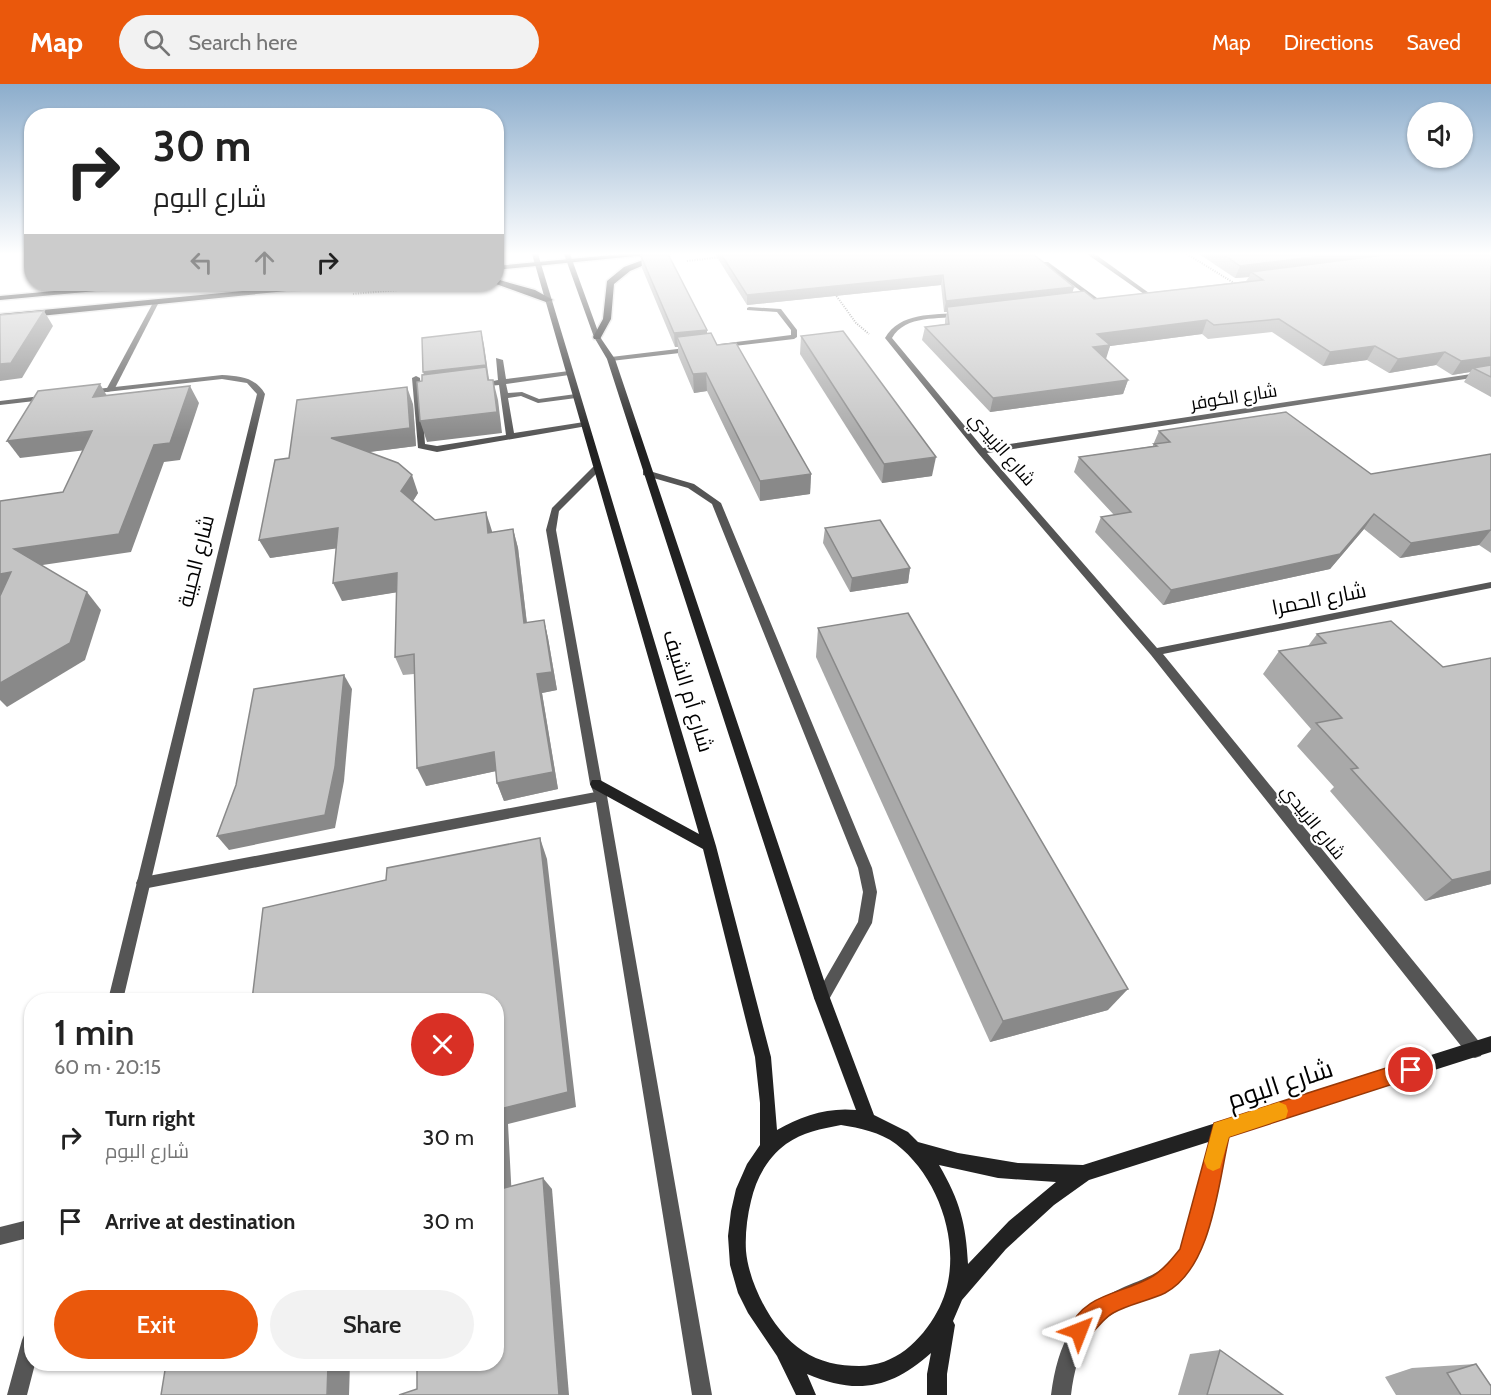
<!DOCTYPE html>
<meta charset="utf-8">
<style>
body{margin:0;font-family:Cabin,Cairo,sans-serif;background:#f2f2f2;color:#222;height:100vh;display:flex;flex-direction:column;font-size:22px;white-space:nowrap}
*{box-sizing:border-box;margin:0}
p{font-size:20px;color:#767676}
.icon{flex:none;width:33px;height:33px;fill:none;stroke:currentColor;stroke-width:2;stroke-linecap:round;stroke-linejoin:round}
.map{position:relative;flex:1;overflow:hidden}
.drawer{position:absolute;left:24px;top:909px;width:480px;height:378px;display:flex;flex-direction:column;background:#fff;border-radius:24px;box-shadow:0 2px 4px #0004}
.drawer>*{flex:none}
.hud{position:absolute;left:24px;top:24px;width:480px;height:183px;border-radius:24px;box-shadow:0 2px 4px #0004;background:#fff;color:#222;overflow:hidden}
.controls{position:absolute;left:1407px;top:18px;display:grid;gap:12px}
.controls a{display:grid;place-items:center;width:66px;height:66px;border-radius:50%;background:#fff;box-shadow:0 2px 4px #0004;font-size:30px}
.pin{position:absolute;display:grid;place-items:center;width:51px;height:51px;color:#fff;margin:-26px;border:3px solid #fff;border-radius:50%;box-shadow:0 2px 6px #0007}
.me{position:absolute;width:66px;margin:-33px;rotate:45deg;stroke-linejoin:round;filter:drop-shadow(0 0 4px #0008)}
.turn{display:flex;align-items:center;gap:21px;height:126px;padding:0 30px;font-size:27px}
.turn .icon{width:78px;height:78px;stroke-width:2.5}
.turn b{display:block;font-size:42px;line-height:51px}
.lanes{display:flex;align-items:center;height:57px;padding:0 30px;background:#0003;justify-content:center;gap:30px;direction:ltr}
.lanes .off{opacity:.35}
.round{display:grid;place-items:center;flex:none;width:63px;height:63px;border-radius:32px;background:#f2f2f2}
.summary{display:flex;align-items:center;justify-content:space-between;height:102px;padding:0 30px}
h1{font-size:36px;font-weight:600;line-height:45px}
.action{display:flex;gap:12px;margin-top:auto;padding:12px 30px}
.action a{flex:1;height:69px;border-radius:36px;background:#ea580c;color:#fff;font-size:24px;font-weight:600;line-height:69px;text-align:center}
.action a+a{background:#f2f2f2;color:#222}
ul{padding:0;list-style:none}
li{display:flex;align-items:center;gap:18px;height:84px;padding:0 30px}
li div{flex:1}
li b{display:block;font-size:22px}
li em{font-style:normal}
header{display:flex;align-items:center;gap:36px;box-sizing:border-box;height:84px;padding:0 30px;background:#ea580c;color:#fff}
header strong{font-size:28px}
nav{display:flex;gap:33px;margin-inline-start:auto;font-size:21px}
.search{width:420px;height:54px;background:#f2f2f2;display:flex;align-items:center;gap:15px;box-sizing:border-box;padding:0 21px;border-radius:33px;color:#767676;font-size:22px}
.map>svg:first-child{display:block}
</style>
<header>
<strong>Map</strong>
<div class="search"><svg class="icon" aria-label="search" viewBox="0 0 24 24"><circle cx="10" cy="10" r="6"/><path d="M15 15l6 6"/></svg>Search here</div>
<nav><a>Map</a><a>Directions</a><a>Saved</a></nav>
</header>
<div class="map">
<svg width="1491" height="1311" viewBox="0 0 1491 1311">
<rect width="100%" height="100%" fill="#fff"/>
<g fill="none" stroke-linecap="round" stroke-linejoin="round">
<g stroke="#dbdbdb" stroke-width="3">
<g id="primary">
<path d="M623,170H656L496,186V182Z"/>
<path d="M659,170H670L630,187L614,200L611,235L600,255H594L593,253L603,235L607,197L624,183Z"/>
<path d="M496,195L535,206L553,216L546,218L496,200Z"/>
<path d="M130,200H154L150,202L0,216V212Z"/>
<path d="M318,200H341L337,202L0,236V230Z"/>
</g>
</g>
<g stroke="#777" stroke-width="2" stroke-dasharray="1 1.5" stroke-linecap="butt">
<path d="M1187,170L1234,199"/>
<path d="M687,177L722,173"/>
<path d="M353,210L444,202L480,203"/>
<path d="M835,210L856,239L869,250"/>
</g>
<g fill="#555" fill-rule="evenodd">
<path d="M1087,170H1095L1149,209L1144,210Z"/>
<path d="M1044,178H1048L1097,214V216H1093L1044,180Z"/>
<path d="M154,217L159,218L114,306L107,308L106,306Z"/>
<path d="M496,274L503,276L506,295L569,287L573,289L569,291L506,300L508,309L522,308L539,315L576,310L580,312L576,314L538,319L521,312L508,314L514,349L584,338L588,340L587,342L437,368L418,364L412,294L416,292L420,294L425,360L437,362L506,351L499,301L478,303L474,301L498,296Z"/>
<path d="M601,707L605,708L607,712L605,716L601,717L143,805L138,803L136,799L138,795L143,793Z"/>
</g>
<g fill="#555" fill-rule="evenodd">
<path d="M749,223L781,225L797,246V253L794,255L717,264L716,262L720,260L791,251V246L777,228L747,226V224Z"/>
<path d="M960,229L962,230V232C939,236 906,230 892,254L983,364L1491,287V291L987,369L1157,564L1491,498V504L1163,570L1481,960L1483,966L1481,972L1475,974L1469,972L1151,571L978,369L885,254C900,228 933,231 960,229Z"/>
<path d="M694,263L698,265L697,267L611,277L607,275L611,273Z"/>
<path d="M222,291C240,292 255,293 265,310L123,916H108L257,310L247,299L222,295L88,310L84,308L88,306Z"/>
<path d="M49,311H52V315L0,321V317Z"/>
<path d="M596,382L599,383V387L559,427L556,446L602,700L607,712L712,1311H692L595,712L590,700L546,446L552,424L593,383Z"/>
<path d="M646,386L694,400L721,419L872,784L877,808L872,839L827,919L822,921L817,919L814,914L817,909L858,838L863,808L858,784L712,420L688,404L643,391V387Z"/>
<path d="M1221,1038L1227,1040L1229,1046C1221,1086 1214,1155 1189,1186C1175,1202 1157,1209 1138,1217C1092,1235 1077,1263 1071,1311H1051C1058,1259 1074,1225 1124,1203C1143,1195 1162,1189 1175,1173C1198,1147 1205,1081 1213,1046L1215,1040Z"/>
<path d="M32,1135V1153L0,1161V1143Z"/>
<path d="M32,1246V1280H35L27,1311H7L22,1256L25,1249Z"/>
</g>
<path fill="#222" fill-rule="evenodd" d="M532,170H538L716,762L771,973L777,1046C801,1032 828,1023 856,1026L814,914L607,275L594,253L564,170H570L600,253L615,275L830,914L874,1031L908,1048L918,1058L958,1069L1018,1079L1083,1081L1491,952V968L1089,1096L1054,1121L1006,1165L962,1216L953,1237L955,1241L947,1290V1311H927V1290L931,1269C891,1305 856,1311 807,1290L816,1311H796L777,1272L748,1229L738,1209L730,1181L728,1152L731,1127L736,1105L747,1080L760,1061V1019L755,973L703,765L592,704L590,700L592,696H600L699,750ZM841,1041C860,1044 880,1048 896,1060C943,1096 967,1175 937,1228C921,1257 895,1282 859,1282C840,1282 819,1278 803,1267C774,1249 749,1201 746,1167C745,1151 747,1133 751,1117C756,1095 767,1074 786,1060C803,1048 821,1045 841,1041ZM939,1081L998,1094L1056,1098L1009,1137L968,1180C966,1140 960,1117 939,1081Z"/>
<use href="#primary" fill="#000" fill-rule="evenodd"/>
</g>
<g fill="#a9a9a9">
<path d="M715,170H1034V172L1074,203L1072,209L1094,215L1246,197L1249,193L1235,194L1199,170H1491V313L1464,298L1470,288L1452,291L1436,281L1389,289L1367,276L1323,282L1272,248L1208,255L1202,250L1110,262L1105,275L1128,296L1123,310L990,328L922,256L925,243L945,240V236L947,228H944L941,201L747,221Z"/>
<path d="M641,172L717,261L811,390L810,410L760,417L707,307L694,309L678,271V263H675L642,184Z"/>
<path d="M801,252L932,392L882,399L800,270Z"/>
<path d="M413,320L416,362L368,368L418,409L413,417L435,436L492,448L513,445L518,464L527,539L544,536L548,554L557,606L542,609L558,705L504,717L497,699L496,687L426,702L414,590L403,591L395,573L397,508L342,517L336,464L270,474L289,374Z"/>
<path d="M1159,347L1371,390L1491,370V469L1479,461L1400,474L1364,445L1330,485L1163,521L1095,448L1101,433L1114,431L1074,388L1079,373L1153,362V361Z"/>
<path d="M825,444L910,484L908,499L850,508L823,459Z"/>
<path d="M818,544L1108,926L990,958L816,573Z"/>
<path d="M1317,550L1443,583L1491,574V800L1425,817L1330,707L1334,703L1297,662L1311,645L1263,590L1279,567L1308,562Z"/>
<path d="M1220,1266L1283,1311H1178L1190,1270Z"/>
<path d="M1476,1280L1490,1300H1491V1311H1396L1385,1293L1412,1284Z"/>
</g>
<g fill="#898989">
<path d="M1339,170H1441L1251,188L1249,193L1235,194L1240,182Z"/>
<path d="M943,191L941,201L747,221V211Z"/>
<path d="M64,200H111L66,204Z"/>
<path d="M1074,203L1071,213L947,223V228H944L946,217Z"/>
<path d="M44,227L53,242L22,294L0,297V280Z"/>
<path d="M1207,236L1202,250L1110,262L1106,275L1089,277L1097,250Z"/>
<path d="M707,246V259L677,253L678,263H675L674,249Z"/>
<path d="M481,247L484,261L489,295L491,303L428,302L423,288Z"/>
<path d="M1375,262L1367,276L1323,282L1330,268Z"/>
<path d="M1491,266V285L1473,284L1470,288L1452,291L1461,277Z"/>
<path d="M1445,268L1436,281L1389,289L1398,275Z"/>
<path d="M706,289L707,307L694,309L693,290Z"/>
<path d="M493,296L498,316L502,349L427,358L420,337Z"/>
<path d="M1128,296L1123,310L990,328L993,314Z"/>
<path d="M100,300L110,317L93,313Z"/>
<path d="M190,302L199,319L180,376L164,378L131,468L29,483L14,465L154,361Z"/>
<path d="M407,303L413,320L416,362L339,372L331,354Z"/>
<path d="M92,347L103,364L20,374L7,357Z"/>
<path d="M936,373L932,392L882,399L884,380Z"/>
<path d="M811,390L810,410L760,417V397Z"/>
<path d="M412,391L418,409L408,425L401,407Z"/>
<path d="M486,428L492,447L494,467L488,449Z"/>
<path d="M1374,430L1364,445L1330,485L1163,521L1171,506Z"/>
<path d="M338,444L346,463L270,474L259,456Z"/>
<path d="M513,445L518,464L529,558L524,539Z"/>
<path d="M1491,446L1479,461L1400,474L1411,459Z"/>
<path d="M910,484L908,499L850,508L852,494Z"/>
<path d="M11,488L26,506L0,510V490Z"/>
<path d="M397,489L405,507L342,517L333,499Z"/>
<path d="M87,508L101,526L85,576L7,623L0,616V599Z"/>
<path d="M544,536L548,554L557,606L542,609L558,705L504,717L497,699L537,590Z"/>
<path d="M344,591L352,605L344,697L335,744L229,766L217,752Z"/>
<path d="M494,668L501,686L426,702L417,684Z"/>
<path d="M540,754L547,775L576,1023L508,1040L512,1116L500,1105L496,1026Z"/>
<path d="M1491,787V800L1425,817L1452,796Z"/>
<path d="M1128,905L1108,926L990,958L1003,937Z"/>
<path d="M543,1094L552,1105L569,1311H559Z"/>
<path d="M328,1280H350L349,1311H327Z"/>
</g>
<g fill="#c4c4c4" stroke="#898989" stroke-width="1.5">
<path d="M645,170H668L707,246L674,249L641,172Z"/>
<path d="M721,170H1033L1074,203L946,217L943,191L747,211Z"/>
<path d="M1223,170H1339L1240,182Z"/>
<path d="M1392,170H1491V273L1461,277L1445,268L1398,275L1375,262L1330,268L1279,235L1214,241L1207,236L1097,250L1110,261L1093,263L1128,296L993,314L925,243L949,240L947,223L1084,207L1094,215L1263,196L1251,188Z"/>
<path d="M44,227L11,279L0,280V231Z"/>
<path d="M481,247L486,281L423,288L422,254Z"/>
<path d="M843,247L936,373L884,380L801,252Z"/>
<path d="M711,249L717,261L736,259L811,390L760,397L706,289L693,290L677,253Z"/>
<path d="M1491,281V293L1473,284Z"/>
<path d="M486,283L488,296H493L497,328L420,337L417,298L422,297V291Z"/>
<path d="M100,300L93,313L190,302L170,359L154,361L119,450L14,465L87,508L70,559L0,599V512L11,488L0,490V417L63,408L92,347L7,357L38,307Z"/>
<path d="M407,303L410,344L331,354L398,379L412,391L401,407L435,436L486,428L488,449L513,445L524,539L544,536L552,588L537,590L553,688L497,699L494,668L417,684L414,570L395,573L397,489L333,499L338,444L259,456L275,376L289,374L297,316Z"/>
<path d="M1286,328L1371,390L1491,370V446L1411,459L1374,430L1340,470L1171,506L1101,433L1131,428L1079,373L1157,362L1154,360L1170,358L1159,347Z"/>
<path d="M880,436L910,484L852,494L825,444Z"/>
<path d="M908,529L1128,905L1003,937L818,544Z"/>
<path d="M1391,537L1443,583L1491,574V787L1452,796L1351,685L1358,684L1316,639L1342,634L1279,567L1326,559L1317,550Z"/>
<path d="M344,591L335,683L325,731L217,752L236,701L254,605Z"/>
<path d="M540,754L568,1008L496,1026V916H252L263,824L386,796L387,784Z"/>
<path d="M496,1029L500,1105L543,1094L559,1311H399L417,1305V1280H496Z"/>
<path d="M1220,1266L1283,1311H1207Z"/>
<path d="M166,1280H328L327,1311H161Z"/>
<path d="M1476,1280L1491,1302V1311H1461L1447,1289Z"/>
</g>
<linearGradient id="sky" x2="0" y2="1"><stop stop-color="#8cadcc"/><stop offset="0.48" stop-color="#fff"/><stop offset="1" stop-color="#fff" stop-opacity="0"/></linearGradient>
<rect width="1491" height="354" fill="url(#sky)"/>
<path fill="#ea580c" stroke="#983908" stroke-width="1.5" d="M1411,976L1418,979L1421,986L1418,992L1229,1053C1218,1100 1212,1184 1165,1209C1148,1217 1129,1220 1113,1229C1100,1236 1094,1252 1079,1258L1071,1255L1068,1247C1084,1208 1122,1211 1153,1192C1164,1185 1172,1175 1180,1165L1214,1039Z"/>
<path fill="#f59e0b" d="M1279,1018L1286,1021L1288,1027L1286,1034L1229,1053L1220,1084L1213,1087L1207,1084L1204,1077L1214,1039Z"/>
<g text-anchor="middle" stroke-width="4.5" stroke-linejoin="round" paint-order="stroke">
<g font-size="18" fill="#000" stroke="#fff">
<text transform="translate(1234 313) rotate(-9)" y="6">شارع الكوفر</text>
<text transform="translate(1002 365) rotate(49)" y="6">شارع الزبيدي</text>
<text transform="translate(1313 738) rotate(51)" y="6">شارع الزبيدي</text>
</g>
<g font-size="21" fill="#000" stroke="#fff">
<text transform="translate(196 477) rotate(-76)" y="7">شارع الحيبة</text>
<text transform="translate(1319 515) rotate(-11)" y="7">شارع الحمرا</text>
<text transform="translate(688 607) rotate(73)" y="7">شارع أم الشيف</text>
</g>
<g font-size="26" fill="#000" stroke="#fff">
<text transform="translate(1280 1000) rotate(-18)" y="9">شارع البوم</text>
</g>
</g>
</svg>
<div class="controls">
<a><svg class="icon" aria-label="sound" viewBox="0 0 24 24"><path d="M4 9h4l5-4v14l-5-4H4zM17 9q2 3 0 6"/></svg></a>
</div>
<div class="pin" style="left:1411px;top:986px;background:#d93025"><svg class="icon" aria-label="arrive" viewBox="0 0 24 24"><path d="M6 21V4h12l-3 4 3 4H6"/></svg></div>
<svg class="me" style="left:1079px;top:1247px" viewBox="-20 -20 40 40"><path d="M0-17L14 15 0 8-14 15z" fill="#ea580c" stroke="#fff" stroke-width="4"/></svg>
<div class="hud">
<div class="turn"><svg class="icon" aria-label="right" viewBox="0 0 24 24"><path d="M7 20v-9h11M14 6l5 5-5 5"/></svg><div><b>30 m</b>شارع البوم</div></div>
<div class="lanes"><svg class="icon off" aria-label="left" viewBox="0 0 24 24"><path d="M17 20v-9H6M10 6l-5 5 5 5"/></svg><svg class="icon off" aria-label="ahead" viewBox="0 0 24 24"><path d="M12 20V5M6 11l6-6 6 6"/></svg><svg class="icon" aria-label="right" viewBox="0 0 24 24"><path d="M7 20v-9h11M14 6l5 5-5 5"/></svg></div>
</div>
<section class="drawer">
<div class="summary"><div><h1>1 min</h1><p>60 m · 20:15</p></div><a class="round" style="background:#d93025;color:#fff"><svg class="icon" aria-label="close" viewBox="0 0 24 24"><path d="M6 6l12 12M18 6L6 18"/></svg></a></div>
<ul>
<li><svg class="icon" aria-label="right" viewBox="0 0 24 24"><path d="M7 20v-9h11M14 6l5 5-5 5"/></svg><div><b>Turn right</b><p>شارع البوم</p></div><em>30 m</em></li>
<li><svg class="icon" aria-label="arrive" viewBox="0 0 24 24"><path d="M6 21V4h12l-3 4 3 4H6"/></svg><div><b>Arrive at destination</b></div><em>30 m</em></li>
</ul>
<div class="action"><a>Exit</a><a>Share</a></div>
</section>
</div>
